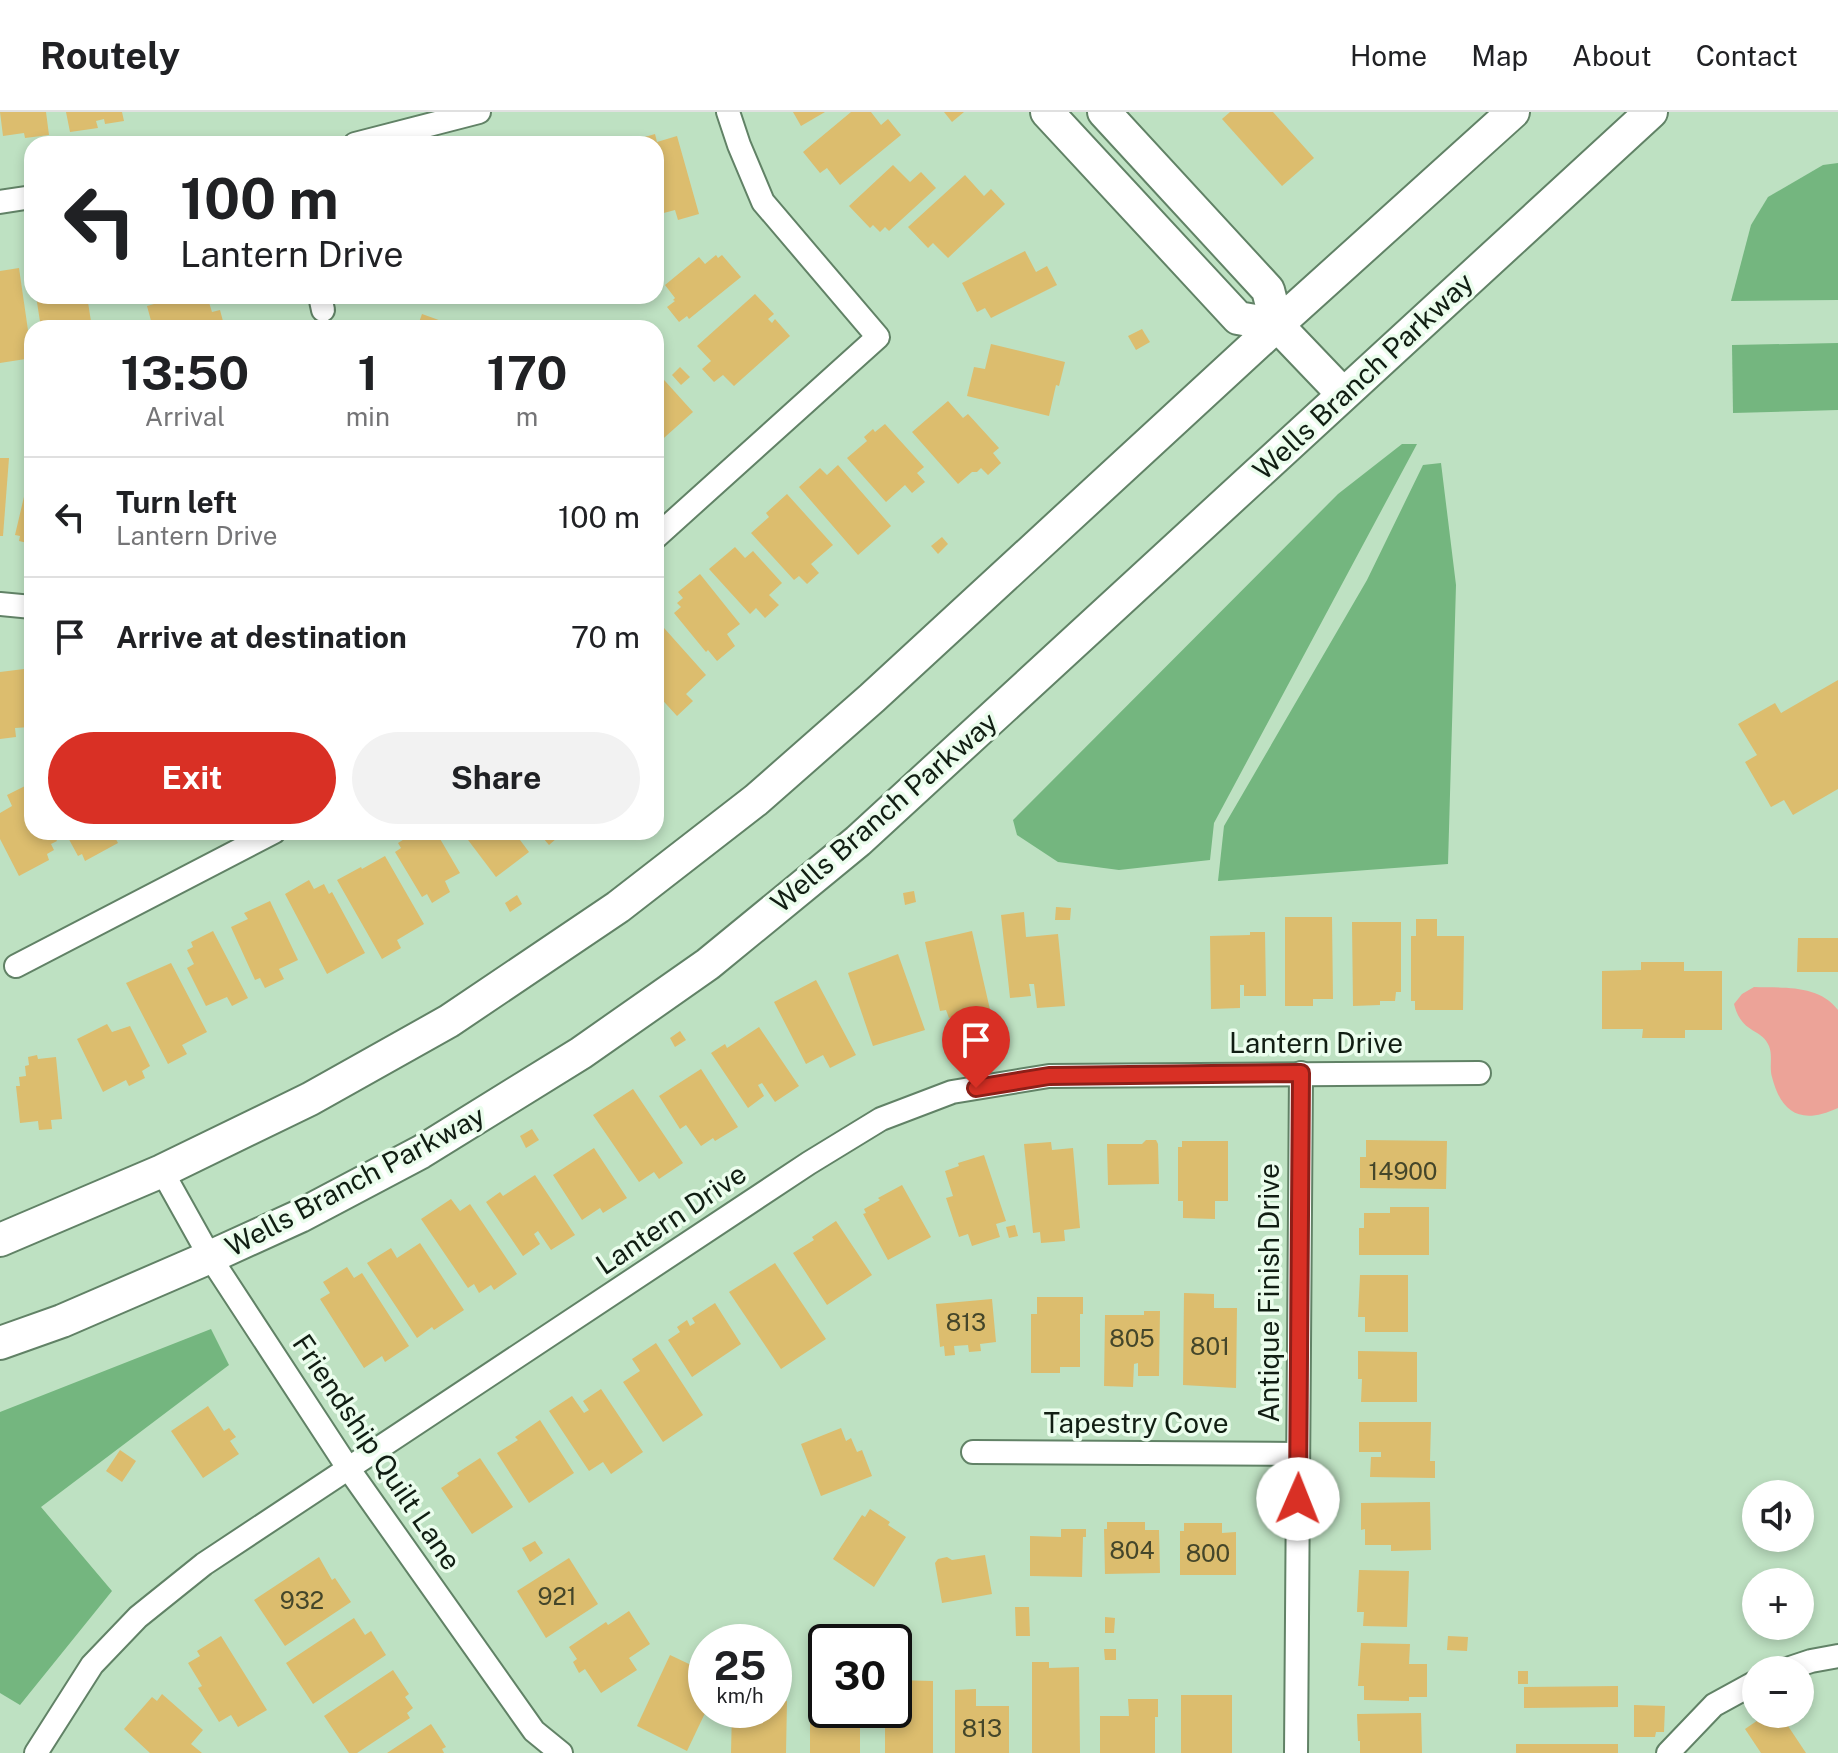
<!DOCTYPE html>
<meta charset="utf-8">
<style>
body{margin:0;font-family:"Public Sans",sans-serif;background:#f2f2f2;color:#202124;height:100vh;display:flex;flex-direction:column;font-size:30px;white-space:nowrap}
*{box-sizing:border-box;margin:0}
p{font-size:26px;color:#757577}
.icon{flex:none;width:44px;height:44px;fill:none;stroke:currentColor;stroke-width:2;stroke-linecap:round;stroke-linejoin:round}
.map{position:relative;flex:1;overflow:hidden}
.sheet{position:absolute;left:24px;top:208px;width:640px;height:520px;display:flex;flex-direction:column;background:#fff;border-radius:24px;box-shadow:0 4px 12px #0003}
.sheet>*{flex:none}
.hud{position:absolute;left:24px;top:24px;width:640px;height:168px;border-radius:24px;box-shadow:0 4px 12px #0003;background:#fff;color:#202124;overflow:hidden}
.tools{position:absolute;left:1742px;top:1368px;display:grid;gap:16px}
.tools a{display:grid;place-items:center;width:72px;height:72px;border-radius:50%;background:#fff;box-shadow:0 4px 12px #0003;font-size:40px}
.speed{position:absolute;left:688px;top:1512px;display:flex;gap:16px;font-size:40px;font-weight:700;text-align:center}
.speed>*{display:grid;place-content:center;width:104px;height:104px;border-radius:50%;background:#fff;box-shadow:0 4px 12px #0003;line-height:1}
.speed small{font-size:20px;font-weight:400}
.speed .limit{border:4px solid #111;border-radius:12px;background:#fff;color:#111}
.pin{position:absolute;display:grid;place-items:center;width:68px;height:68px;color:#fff;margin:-82px -34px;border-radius:50% 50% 50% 0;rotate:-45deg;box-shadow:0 0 8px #0007}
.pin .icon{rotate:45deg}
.me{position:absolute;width:88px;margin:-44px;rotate:1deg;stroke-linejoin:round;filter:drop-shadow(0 0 6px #0008)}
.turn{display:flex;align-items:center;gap:28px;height:168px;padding:0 24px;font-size:36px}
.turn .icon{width:104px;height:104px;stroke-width:2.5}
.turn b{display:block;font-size:56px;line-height:68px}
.eta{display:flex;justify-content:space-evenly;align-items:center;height:136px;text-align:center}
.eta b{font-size:48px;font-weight:700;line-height:56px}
.cta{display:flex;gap:16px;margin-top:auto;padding:16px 24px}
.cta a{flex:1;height:92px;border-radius:48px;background:#d93025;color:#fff;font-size:32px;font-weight:700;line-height:92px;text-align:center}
.cta a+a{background:#f2f2f2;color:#202124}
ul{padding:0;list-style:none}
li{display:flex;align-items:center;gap:24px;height:120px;padding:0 24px;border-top:2px solid #e0e0e0}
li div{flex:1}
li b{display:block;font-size:30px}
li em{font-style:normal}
header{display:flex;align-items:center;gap:48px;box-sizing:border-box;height:112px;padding:0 40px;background:#fff;border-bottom:2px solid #e0e0e0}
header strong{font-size:38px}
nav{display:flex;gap:44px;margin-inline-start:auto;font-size:28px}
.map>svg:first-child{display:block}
</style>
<header>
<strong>Routely</strong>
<nav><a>Home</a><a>Map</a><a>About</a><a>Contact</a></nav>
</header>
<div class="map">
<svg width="1838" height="1641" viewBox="0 0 1838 1641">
<rect width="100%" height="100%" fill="#bee1c2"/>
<path fill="#eca398" d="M1754,875C1782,876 1819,872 1838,898V996C1803,1012 1782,1004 1772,965C1769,955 1773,944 1769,934C1761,915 1742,923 1734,892L1742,882Z"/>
<g fill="#74b67f">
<path d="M1838,51V188L1731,189L1751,113L1768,85L1823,53Z"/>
<path d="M1838,231V298L1733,301L1732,233Z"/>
<path d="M1402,332H1417L1214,711L1210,748L1119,758L1058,750L1017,723L1013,708L1338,382Z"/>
<path d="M1441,351L1456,473L1448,752L1218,769L1224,714L1367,468L1423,353Z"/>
<path d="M211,1217L229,1253L41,1395L112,1479L20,1593L0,1581V1300Z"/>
</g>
<g fill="#dcbd6e">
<path d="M0,0H46L49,23L25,26L24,21L3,24Z"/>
<path d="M66,0H122L124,9L105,12L104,7L96,9L98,16L70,20Z"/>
<path d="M793,0H825L801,14Z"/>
<path d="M851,0H871L881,13L888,7L901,23L840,73L827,56L820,61L803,40Z"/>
<path d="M944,0H964L952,10Z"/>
<path d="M1230,0H1273L1314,46L1282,74L1222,7Z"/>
<path d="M655,22L657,30L677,24L699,102L678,108L675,98L656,103V32L624,31Z"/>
<path d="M893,53L910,70L921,60L936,76L889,119L885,115L880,120L873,113L870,116L849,94Z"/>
<path d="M965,63L984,84L991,77L1005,92L948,146L933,131L928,136L908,115Z"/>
<path d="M1025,139L1036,160L1047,154L1057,173L991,206L985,196L977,200L962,171Z"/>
<path d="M716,143L718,146L722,143L741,165L689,207L687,204L679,210L667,195L675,189L673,188L675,186L665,173L699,145L705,152Z"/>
<path d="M19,156L32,246L0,251V159Z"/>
<path d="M755,182L774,202L768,207L772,211L775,207L790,224L734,274L723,263L714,270L702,257L711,249L697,234Z"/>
<path d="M36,184H87L92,216H41Z"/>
<path d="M182,184H207L212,200L220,198L224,213L220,214V216H153L147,194Z"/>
<path d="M435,184H470V186L436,190Z"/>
<path d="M422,202L461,216H417Z"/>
<path d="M1142,217L1150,230L1136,238L1128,224Z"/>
<path d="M991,232L1065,250L1059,274L1056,273L1049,304L967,284L974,255L985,257Z"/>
<path d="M680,255L690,265L681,273L672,263Z"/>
<path d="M656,259L693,300L656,333Z"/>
<path d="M948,289L963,306L968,302L999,336L993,341L1001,351L988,363L981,356L977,360H972L958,372L912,320Z"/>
<path d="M885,312L924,355L917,361L925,370L912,381L905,373L886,390L847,346L867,329L864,325L873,317L875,320Z"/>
<path d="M0,346H9L3,424H0Z"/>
<path d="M838,353L891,414L858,443L799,375L820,356L827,363Z"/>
<path d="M31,355H32V432L19,429L20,424L15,423Z"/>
<path d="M787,382L833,433L811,452L819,461L807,472L799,464L794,468L751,421L769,405L766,401Z"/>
<path d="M942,425L948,432L938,442L931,434Z"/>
<path d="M735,435L745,446L753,439L782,471L769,483L779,493L765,506L756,496L750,502L709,457Z"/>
<path d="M700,462L740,512L727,522L735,534L717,549L708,538L706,540L674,501L681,495L677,491L683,486L678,480Z"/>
<path d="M656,507L706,563L686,582L693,589L677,604L656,581Z"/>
<path d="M24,557L30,615L15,616L16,625L0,627V560Z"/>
<path d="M1838,568V677L1793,703L1784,688L1771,695L1745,650L1757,643L1738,612L1775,591L1781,601Z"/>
<path d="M27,673L32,682V720H52L57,729L51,732L54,738L47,742L49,748L19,764L0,727V701L12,694L7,683Z"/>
<path d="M65,720H112L118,731L85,749L82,742L78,744Z"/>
<path d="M402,720H436L460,761L445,769L450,780L432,791L427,782L422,785L395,740L401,736L398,731L406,726Z"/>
<path d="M462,720H514L529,740L496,765Z"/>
<path d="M538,720H564L549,733Z"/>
<path d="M385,744L424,812L397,828L401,836L382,847L337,768L361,755L362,757Z"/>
<path d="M309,768L314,777L324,772L329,782L332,780L365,841L327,862L285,782Z"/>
<path d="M914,779L916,790L905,793L903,781Z"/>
<path d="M517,783L522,792L510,800L505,791Z"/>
<path d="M270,789L298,848L279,857L284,867L265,876L260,866L255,868L231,815L248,807L244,801Z"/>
<path d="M1056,795L1071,796L1070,808H1055Z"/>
<path d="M1024,800L1026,825L1058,822L1065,894L1037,896L1034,872H1029L1031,884L1010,886L1001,803Z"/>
<path d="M1285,805H1332L1333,887H1313V894H1285Z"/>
<path d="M1416,807H1437V824H1464L1463,898H1415V889H1411V824H1416Z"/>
<path d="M1352,810H1401V880H1396L1395,889H1380V893L1353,894Z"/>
<path d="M213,819L248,886L232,894L227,885L206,894L187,856L194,852L187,838L193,835L191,830Z"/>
<path d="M972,819L991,902L963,909L962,903L949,906L946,898L940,899L925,830Z"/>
<path d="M1250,820H1265L1266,884H1244V873H1240V896L1211,897L1210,824L1250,823Z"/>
<path d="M1798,826H1838V860H1797Z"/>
<path d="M898,842L925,918L873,934L848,861Z"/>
<path d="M1641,850H1684V859H1722V918H1685V926H1642L1643,917H1602V859L1641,858Z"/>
<path d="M171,851L207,920L182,933L187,942L168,952L126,871Z"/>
<path d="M816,868L856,943L830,956L823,943L806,952L774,890Z"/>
<path d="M107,912L112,920L130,914L150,954L142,959L145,966L129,974L126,968L103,980L77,927Z"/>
<path d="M759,915L799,974L775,990L762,971L758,973L764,984L748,996L711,941L725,932L727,936Z"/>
<path d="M680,919L686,928L675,935L670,926Z"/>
<path d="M37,943L38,947L56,945L62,1007L51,1008L52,1017L39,1018L38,1009L20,1011L16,974H20L19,965L26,964L25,954L29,953L28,945Z"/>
<path d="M701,957L738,1015L715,1029L713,1026L701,1034L686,1013L680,1017L659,984Z"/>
<path d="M633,977L683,1051L659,1067L654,1060L639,1070L593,1003Z"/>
<path d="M532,1017L539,1028L526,1036L520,1024Z"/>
<path d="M1146,1028H1156L1158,1032L1159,1072L1108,1073L1107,1032H1142Z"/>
<path d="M1366,1028L1447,1029L1446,1077L1360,1076V1045H1366Z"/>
<path d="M1182,1029H1228V1089H1215V1107L1183,1106V1089H1178V1035H1182Z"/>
<path d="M1051,1030L1052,1038L1073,1036L1080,1116L1064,1118L1065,1129L1041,1131L1040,1120L1033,1121L1024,1032Z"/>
<path d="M594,1036L627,1086L603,1101L600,1096L582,1108L553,1063Z"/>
<path d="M984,1043L1006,1109L996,1112L1000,1125L972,1134L968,1122L959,1125L946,1086L953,1084L945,1059L959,1054L958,1051Z"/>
<path d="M535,1063L575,1123L551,1138L538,1119L534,1122L540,1132L523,1144L486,1090L500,1080L503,1084Z"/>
<path d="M902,1073L931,1125L888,1148L863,1102L866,1101L864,1097L880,1088L878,1086Z"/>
<path d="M451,1087L460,1099L470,1092L517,1162L494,1178L491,1173L479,1181L474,1172L468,1176L421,1107Z"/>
<path d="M1390,1095H1429V1143H1359V1116H1364V1101H1390Z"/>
<path d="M836,1109L872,1163L827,1193L793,1141L814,1128L812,1125Z"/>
<path d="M1015,1113L1018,1124L1009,1126L1006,1115Z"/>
<path d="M420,1131L464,1198L434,1218L432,1215L417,1226L367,1151L391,1136L397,1146Z"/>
<path d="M775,1151L826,1227L781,1257L729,1180Z"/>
<path d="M347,1155L354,1166L362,1161L409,1234L385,1250L382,1244L364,1256L320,1187L330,1181L323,1170Z"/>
<path d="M1360,1163H1408V1220H1365V1205H1358Z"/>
<path d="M1184,1181L1214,1182V1196H1237L1236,1276L1183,1273Z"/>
<path d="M1037,1185H1083V1202H1080V1255H1060V1261H1031V1202H1037Z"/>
<path d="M992,1187L996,1230L980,1232L981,1239L969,1240L968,1233L954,1234L955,1243L945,1244L944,1234L940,1235L936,1192Z"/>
<path d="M715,1191L741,1232L692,1265L668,1228L680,1220L677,1215L687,1208L690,1214L695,1211L692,1206Z"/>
<path d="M1144,1199H1160L1159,1264H1138V1251L1134,1252L1133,1275L1104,1274L1105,1203H1144Z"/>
<path d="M656,1231L703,1303L663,1330L623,1270L640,1259L632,1247Z"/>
<path d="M1358,1239L1417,1240V1290H1361L1362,1267H1358Z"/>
<path d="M601,1277L643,1340L611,1362L603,1350L589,1359L549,1299L572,1284L584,1301L589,1298L583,1289Z"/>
<path d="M208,1294L224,1319L229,1316L236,1325L230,1329L239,1342L203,1366L171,1319Z"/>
<path d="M540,1308L574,1361L529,1391L497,1341L518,1328L515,1325Z"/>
<path d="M1359,1310H1431L1430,1349H1435V1366L1370,1365L1371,1345H1381V1340H1359Z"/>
<path d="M841,1316L846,1329L851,1326L857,1340L862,1338L872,1364L821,1384L801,1332Z"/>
<path d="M120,1338L136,1349L122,1370L106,1359Z"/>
<path d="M480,1346L513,1395L472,1422L441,1376L459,1364L457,1361Z"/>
<path d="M1430,1390L1431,1438L1391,1439V1433H1365V1417L1361,1418V1391Z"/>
<path d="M870,1397L890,1410L888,1413L906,1425L874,1475L833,1447L862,1403L865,1405Z"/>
<path d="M1107,1410H1145V1418H1159L1160,1461L1105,1462L1104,1417H1107Z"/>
<path d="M1184,1411H1222V1421L1236,1420V1463H1180V1419H1184Z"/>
<path d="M1061,1417H1086V1425H1083L1082,1465L1030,1464V1424L1061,1425Z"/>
<path d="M535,1429L543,1441L530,1450L522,1436Z"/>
<path d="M985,1443L992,1482L942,1491L935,1451L938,1447L947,1445L952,1448Z"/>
<path d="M319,1445L332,1468L335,1466L351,1490L285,1534L254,1488Z"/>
<path d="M569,1446L598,1492L546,1526L517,1479Z"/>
<path d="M1359,1458L1409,1459L1407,1515L1363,1514L1364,1500H1357Z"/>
<path d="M1015,1495H1029L1030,1524H1016Z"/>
<path d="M629,1499L650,1532L629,1546L637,1558L601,1581L585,1557L579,1561L573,1550L577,1547L569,1535L606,1510L608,1513Z"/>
<path d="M1105,1505L1115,1506L1114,1521H1105Z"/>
<path d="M354,1506L365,1523L371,1519L386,1543L313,1592L286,1551Z"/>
<path d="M221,1524L267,1598L238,1615L231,1603L219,1610L198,1576L202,1574L188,1551L200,1544L197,1539Z"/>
<path d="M1448,1524L1468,1525L1467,1539L1447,1538Z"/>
<path d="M1361,1531L1410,1532L1409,1552H1427V1585H1409V1589L1364,1588V1574H1358Z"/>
<path d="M1104,1537H1116V1548H1105Z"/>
<path d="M670,1543L706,1560V1599L687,1639L637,1614Z"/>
<path d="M1032,1550H1049V1556L1079,1555L1080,1641H1032Z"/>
<path d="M393,1558L409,1582L405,1585L413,1596L407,1601L410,1606L357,1641H349L324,1604Z"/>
<rect x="1518" y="1559" width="10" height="13"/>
<path d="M894,1568L933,1569V1641H885V1598H894Z"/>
<path d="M1618,1574V1595L1524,1596V1575Z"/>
<path d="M976,1577V1594H1009V1641H955V1578Z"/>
<path d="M162,1582L203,1618L191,1632L202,1641H150L124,1617L152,1585L157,1589Z"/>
<rect x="1181" y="1583" width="51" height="58"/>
<path d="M1128,1587H1158V1605H1155V1641H1100V1604H1129Z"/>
<path d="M774,1589H787L786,1641H731L732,1598H774Z"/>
<path d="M1634,1593L1665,1594L1664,1620H1656L1655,1625H1634Z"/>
<path d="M810,1596H826V1598H860V1641H810Z"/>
<path d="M1421,1601L1422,1641H1360V1629H1358L1357,1602Z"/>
<path d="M1767,1602H1780L1806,1641H1761L1745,1617Z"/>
<path d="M431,1612L446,1635L442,1637L444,1641H387Z"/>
<rect x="1516" y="1632" width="102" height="9"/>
</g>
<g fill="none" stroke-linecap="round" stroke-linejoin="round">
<g stroke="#618266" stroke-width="26">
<g id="street">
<path d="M355,32L479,0"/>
<path d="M0,90L32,85"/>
<path d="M320,184L323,198"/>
<path d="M656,425L878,225L763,90L739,33L728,0"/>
<path d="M0,492L32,495"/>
<path d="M16,854L274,720"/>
<path d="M162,1059L210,1145L348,1356L534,1619L561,1641"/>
<path d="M973,1340L1298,1342"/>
<path d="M1784,1558L1811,1549L1838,1544"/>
<path d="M36,1641L92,1553L138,1505L204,1452L809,1051L881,1007L952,980L1049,964L1479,961"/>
<path d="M1296,1641L1301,961"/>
<path d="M1668,1641L1714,1593L1756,1570"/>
</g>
</g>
<g stroke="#618266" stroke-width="36">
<g id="secondary">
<path d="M1047,0L1238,206L1277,213"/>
<path d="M1104,0L1268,178L1277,213L1343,282"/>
<path d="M0,1128L162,1059L310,987L449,909L618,795L756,688L872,586L1277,213L1513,0"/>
<path d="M0,1231L62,1209L210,1145L300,1104L421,1040L581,941L708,852L858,729L1651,0"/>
</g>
</g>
<use href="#street" stroke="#fff" stroke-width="22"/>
<use href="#secondary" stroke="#fff" stroke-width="32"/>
</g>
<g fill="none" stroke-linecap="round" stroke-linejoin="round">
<g stroke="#8d1f18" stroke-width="20">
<path id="route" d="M976,976L1049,964L1301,961L1298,1387"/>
</g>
<use href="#route" stroke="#d93025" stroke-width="14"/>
</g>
<g text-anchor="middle" stroke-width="7" stroke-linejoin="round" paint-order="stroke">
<g font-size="24" fill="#44462a">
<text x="1403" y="1068">14900</text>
<text x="966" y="1219">813</text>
<text x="1132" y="1235">805</text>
<text x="1210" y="1243">801</text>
<text x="1132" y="1447">804</text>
<text x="1208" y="1450">800</text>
<text x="557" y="1493">921</text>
<text x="302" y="1497">932</text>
<text x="982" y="1625">813</text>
</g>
<g font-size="28" fill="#111e13" stroke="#ebfded">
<text transform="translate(1363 264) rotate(-43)" y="10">Wells Branch Parkway</text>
<text transform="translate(884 700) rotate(-41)" y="10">Wells Branch Parkway</text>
<text x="1316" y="941">Lantern Drive</text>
<text transform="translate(355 1069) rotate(-28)" y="10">Wells Branch Parkway</text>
<text transform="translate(671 1107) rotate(-34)" y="10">Lantern Drive</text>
<text transform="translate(1269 1181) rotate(-90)" y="10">Antique Finish Drive</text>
<text x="1136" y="1321">Tapestry Cove</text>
<text transform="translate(377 1340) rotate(56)" y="10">Friendship Quilt Lane</text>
</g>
</g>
</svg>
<div class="tools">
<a><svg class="icon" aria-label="sound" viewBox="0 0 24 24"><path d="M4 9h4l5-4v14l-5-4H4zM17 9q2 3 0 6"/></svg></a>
<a>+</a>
<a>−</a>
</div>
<div class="speed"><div>25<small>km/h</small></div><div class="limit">30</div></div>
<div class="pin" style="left:976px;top:976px;background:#d93025"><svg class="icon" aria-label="arrive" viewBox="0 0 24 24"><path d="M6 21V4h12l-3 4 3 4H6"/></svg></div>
<svg class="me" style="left:1298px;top:1387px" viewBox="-20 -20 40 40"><circle r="19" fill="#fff"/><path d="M0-13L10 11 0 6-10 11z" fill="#d93025"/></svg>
<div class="hud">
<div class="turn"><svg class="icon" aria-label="left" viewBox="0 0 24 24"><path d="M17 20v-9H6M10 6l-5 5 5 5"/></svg><div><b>100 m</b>Lantern Drive</div></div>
</div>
<section class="sheet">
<div class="eta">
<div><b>13:50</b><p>Arrival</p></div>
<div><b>1</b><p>min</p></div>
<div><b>170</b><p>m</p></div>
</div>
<ul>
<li><svg class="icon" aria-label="left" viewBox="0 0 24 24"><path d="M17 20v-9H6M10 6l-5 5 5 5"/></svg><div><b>Turn left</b><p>Lantern Drive</p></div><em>100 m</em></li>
<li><svg class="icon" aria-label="arrive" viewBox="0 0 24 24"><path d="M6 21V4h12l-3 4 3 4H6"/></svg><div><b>Arrive at destination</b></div><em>70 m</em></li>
</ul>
<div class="cta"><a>Exit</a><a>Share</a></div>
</section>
</div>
